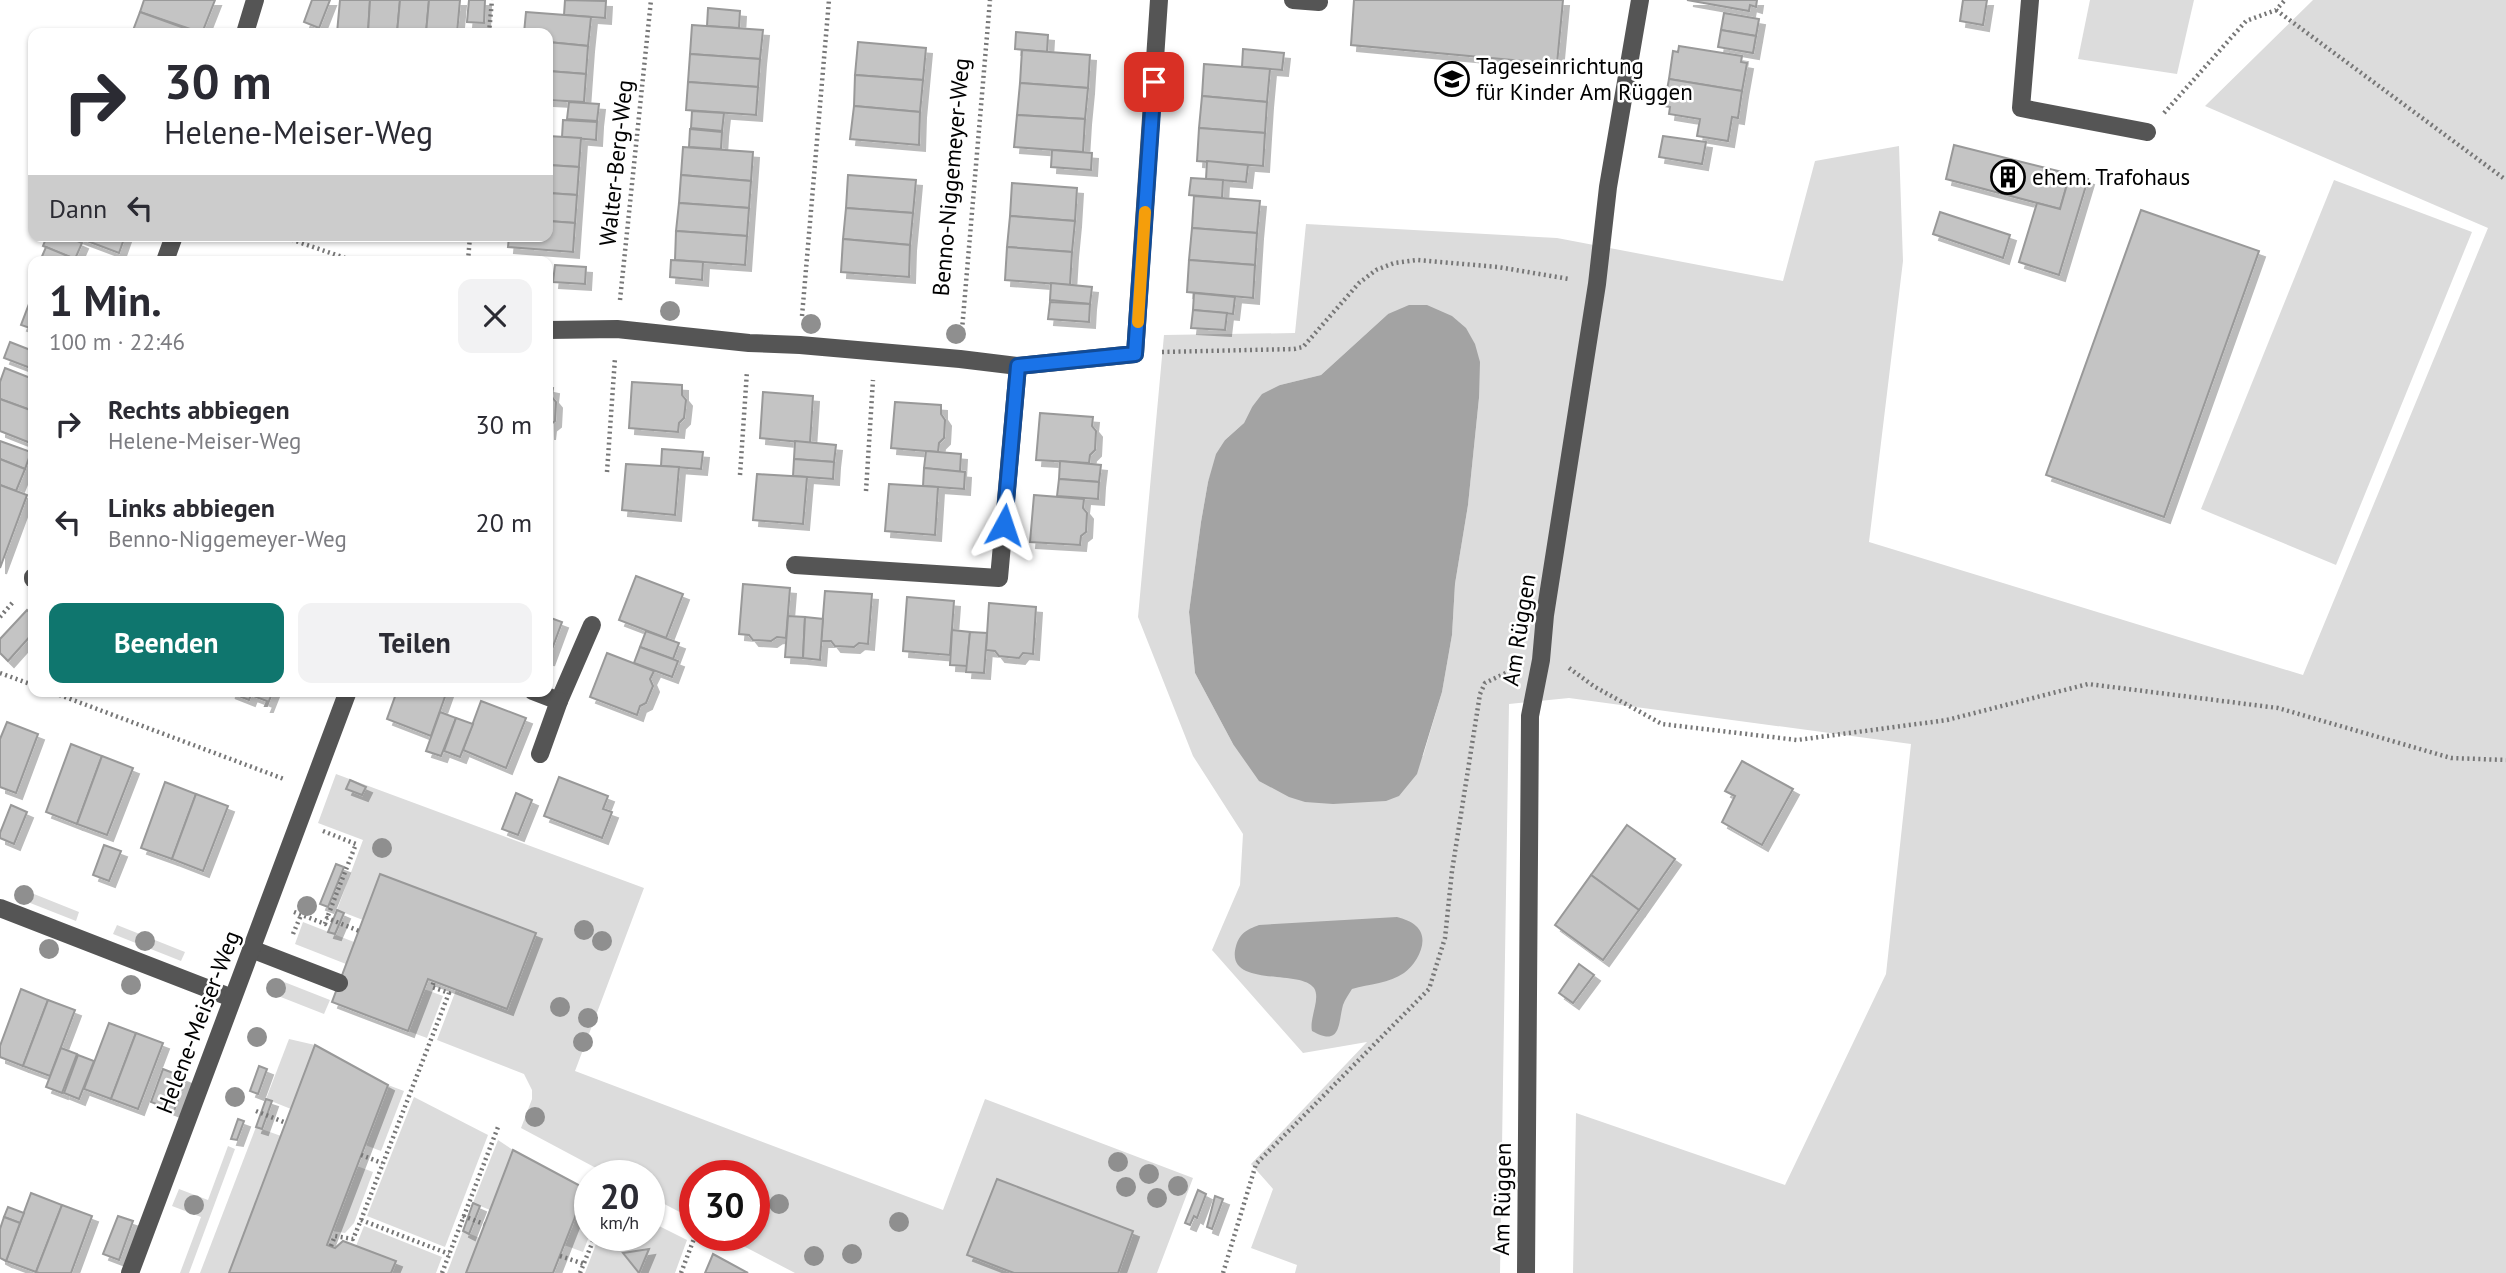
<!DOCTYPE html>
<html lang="de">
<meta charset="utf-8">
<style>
body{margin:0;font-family:"PT Sans",sans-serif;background:#f2f2f3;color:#2b2b33;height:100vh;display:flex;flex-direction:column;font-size:26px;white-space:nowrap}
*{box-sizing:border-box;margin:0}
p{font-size:23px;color:#7c7c81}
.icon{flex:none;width:38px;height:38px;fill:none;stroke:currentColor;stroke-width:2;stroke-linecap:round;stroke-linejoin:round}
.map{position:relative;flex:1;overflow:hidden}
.details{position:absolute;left:28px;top:256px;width:525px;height:441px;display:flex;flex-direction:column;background:#fff;border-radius:14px;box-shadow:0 2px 5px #0004}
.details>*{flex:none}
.hud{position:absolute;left:28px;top:28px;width:525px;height:214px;border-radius:14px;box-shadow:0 2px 5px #0004;background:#fff;color:#2b2b33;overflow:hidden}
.speed{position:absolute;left:574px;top:1160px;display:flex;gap:14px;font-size:35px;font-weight:700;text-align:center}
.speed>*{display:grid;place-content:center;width:91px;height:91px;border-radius:50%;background:#fff;box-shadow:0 2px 5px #0004;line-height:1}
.speed small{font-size:18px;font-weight:400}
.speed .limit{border:10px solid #d22;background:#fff;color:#111}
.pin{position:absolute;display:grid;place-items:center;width:60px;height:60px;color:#fff;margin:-30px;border-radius:14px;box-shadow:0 4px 10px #0006}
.me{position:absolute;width:77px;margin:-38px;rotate:5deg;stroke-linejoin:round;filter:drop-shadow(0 0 5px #0008)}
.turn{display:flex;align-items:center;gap:24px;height:147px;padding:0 21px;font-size:32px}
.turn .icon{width:91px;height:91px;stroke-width:2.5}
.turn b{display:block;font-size:49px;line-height:60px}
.then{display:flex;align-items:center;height:66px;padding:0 21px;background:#0003;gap:14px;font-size:26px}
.round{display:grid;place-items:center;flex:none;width:74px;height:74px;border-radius:14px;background:#f2f2f3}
.headline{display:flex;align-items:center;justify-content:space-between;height:119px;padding:0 21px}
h1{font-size:42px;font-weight:800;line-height:52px}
.button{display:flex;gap:14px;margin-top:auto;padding:14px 21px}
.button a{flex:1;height:80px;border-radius:14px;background:#0f766e;color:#fff;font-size:28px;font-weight:800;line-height:80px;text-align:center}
.button a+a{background:#f2f2f3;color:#2b2b33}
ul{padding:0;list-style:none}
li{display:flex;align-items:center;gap:21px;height:98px;padding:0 21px}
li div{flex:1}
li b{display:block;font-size:26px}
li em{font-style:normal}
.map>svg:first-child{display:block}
</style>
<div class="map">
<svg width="2506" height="1273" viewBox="0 0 2506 1273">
<defs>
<filter id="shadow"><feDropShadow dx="6" dy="6" stdDeviation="0" flood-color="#0004"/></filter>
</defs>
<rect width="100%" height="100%" fill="#fff"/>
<g fill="#dcdcdc" fill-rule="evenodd">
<path d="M2090,0H2194L2177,74L2078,59Z"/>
<path d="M2313,0H2506V1273H1573L1576,1113L1785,1185L1886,974L1911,744L1569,698L1509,704L1500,1273H1295L1297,1265L1251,1248L1273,1189L1251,1164L1367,1042L1303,1053L1212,950L1240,885L1243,834L1193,756L1138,617L1164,335L1295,333L1306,224L1557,238L1783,281L1815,161L1899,146L1903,261L1869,542L2303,675L2488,228L2205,106ZM1388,314L1479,398L1468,505L1455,584L1452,635L1442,692L1423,756L1233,744L1195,673L1189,612L1201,522L1208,482L1225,440L1244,423L1252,407L1280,385L1321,375Z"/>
<path d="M2334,180L2472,232L2336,565L2201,509Z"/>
<path d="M336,774L644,888L575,1071L943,1210L985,1099L1193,1178L1157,1273H1118L1133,1231L997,1179L967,1255L1014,1273H795L724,1236H754V1176H695V1220L649,1196V1176H611L521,1128L532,1099V1090L524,1074L437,1040L456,990L507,1009L536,933L381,874L363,920L337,910L363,840L318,823Z"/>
<path d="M19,888L79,912L76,921L15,897Z"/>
<path d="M303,922L354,942L346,964L295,944Z"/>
<path d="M117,925L185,952L181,961L113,934Z"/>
<path d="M274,978L330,1000L324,1014L268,992Z"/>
<path d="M424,989L443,996L427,1038L408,1031Z"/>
<path d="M289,1039L315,1045L291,1109L266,1099Z"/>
<path d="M388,1085L404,1091L381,1151L365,1145Z"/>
<path d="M414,1097L488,1135L445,1247L367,1216Z"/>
<path d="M256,1127L281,1136L229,1273H200Z"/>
<path d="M498,1140L513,1150L490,1210L473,1203Z"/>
<path d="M228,1146L235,1149L189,1273H180L201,1217L172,1206L179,1189L208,1200Z"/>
<path d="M357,1166L373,1172L354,1223L345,1233L332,1231Z"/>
<path d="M586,1189L590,1191V1234L583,1252L564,1245Z"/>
<path d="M649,1221L687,1240L675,1273H585L599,1236H649Z"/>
<path d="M364,1226L442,1257L436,1273H391L395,1261L356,1246Z"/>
<path d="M463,1231L480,1238L466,1273H447Z"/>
</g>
<g fill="#a3a3a3">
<path d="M1409,305H1427L1452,316L1466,328L1475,344L1480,362L1479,398L1468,505L1455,584L1452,635L1442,692L1417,774L1399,796L1386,801L1333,804L1305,802L1289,797L1259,781L1233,744L1195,673L1189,612L1201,522L1208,482L1216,454L1225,440L1244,423L1252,407L1262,394L1280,385L1321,375L1388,314Z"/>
<path d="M1397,917C1404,919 1411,921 1416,926C1431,939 1417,964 1404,973C1390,983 1369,984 1352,989C1349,994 1345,999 1343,1005C1338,1022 1342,1048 1312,1031C1309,1018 1321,999 1314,988C1300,968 1224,989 1236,946C1240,933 1246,930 1259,925Z"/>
</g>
<g fill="#c4c4c4" stroke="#999" stroke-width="2" filter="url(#shadow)">
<path d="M144,0H215L202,33L140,12Z"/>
<path d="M312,0H330L319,28L304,22Z"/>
<path d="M340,0H370L368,33H337Z"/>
<path d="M370,0H400L397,33H368Z"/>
<path d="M400,0H429L426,33H397Z"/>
<path d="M429,0H460L457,33H426Z"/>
<path d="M469,0H485L484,23L467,22Z"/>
<path d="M565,0L606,1L605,18L564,15Z"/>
<path d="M1354,0H1563L1557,64L1351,45Z"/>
<path d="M1687,0H1757L1756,7L1750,5L1749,11Z"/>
<path d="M1963,0H1987L1983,25L1960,21Z"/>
<path d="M708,8L740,11L739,28L707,26Z"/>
<path d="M140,12L198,33H132Z"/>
<path d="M526,12L591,17L588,46L548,42V33H524Z"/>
<path d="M1724,13L1759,19L1756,36L1721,30Z"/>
<path d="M692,25L763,30L760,59L690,54Z"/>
<path d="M1721,30L1756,36L1753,53L1718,47Z"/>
<path d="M1016,32L1048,35L1047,52L1015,49Z"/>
<path d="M548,42L588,46L586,74L548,71Z"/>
<path d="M858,42L926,48L923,80L855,75Z"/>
<path d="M1679,46L1742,56L1741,62L1747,63L1742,91L1669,79L1673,51L1678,52Z"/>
<path d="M1243,49L1284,53L1282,70L1242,67Z"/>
<path d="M1022,50L1090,55L1088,88L1020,83Z"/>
<path d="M690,54L760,59L758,87L688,82Z"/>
<path d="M1204,64L1270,69L1267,102L1202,96Z"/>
<path d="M548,71L586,74L584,102L548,100Z"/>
<path d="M855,75L923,80L920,112L854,106Z"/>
<path d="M1669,79L1742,91L1738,118L1732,117L1728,141L1697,136L1700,119L1669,114L1670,107L1664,106Z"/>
<path d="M688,82L758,87L756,115L686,110Z"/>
<path d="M1020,83L1088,88L1085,119L1017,115Z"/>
<path d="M1202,96L1267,102L1265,133L1199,128Z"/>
<path d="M569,102L599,104L597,121L567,119Z"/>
<path d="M854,106L920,112L919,145L850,139Z"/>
<path d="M692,111L724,113L722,131L691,128Z"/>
<path d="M1017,115L1085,119L1083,152L1014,147Z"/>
<path d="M563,120L597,122L596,140L562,137Z"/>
<path d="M1199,128L1265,133L1263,166L1197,161Z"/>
<path d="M690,129L722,132L721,149L689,147Z"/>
<path d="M548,136L581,138L579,167L548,165Z"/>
<path d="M1663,136L1706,142L1702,164L1659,157Z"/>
<path d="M1954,145L2070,174L2060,209L1946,179Z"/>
<path d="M683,147L753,152L751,181L681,175Z"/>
<path d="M1052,150L1092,153L1091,170L1051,167Z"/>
<path d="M1207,161L1248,165L1246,182L1206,179Z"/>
<path d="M548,165L579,167L577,195L548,193Z"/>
<path d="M2070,174L2088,179L2059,275L2019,262L2037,203L2060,209Z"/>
<path d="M681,175L751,181L749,208L679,203Z"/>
<path d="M848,175L916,180L913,213L846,208Z"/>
<path d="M1191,178L1223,180L1222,198L1189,195Z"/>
<path d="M1012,183L1077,188L1075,221L1010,216Z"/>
<path d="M548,193L577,195L575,223L548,221Z"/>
<path d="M1194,196L1260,201L1257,233L1192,228Z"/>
<path d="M679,203L749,208L747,236L676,231Z"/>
<path d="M846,208L913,213L910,245L843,239Z"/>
<path d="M2141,210L2259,251L2164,517L2046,475Z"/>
<path d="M1940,212L2010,235L2003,258L1933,234Z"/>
<path d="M1010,216L1075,221L1072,252L1007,247Z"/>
<path d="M548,221L575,223L573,252L508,247L509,236H548Z"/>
<path d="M1192,228L1257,233L1255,265L1189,260Z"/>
<path d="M676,231L747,236L745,265L675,260Z"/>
<path d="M47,236H66L82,243L75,259L43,246Z"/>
<path d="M74,236H125L119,253Z"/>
<path d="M843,239L910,245L909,277L841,272Z"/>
<path d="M46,247L75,259V261H40Z"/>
<path d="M1007,247L1072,252L1070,285L1005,280Z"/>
<path d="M671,260L703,262L702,280L670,277Z"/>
<path d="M1189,260L1255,265L1253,298L1187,292Z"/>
<path d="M555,265L586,267L585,284L553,282Z"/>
<path d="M1051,283L1092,287L1090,304L1050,300Z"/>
<path d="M1194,293L1235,297L1233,314L1193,310Z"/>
<path d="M32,296L33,297V329L21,325Z"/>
<path d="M1050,302L1090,304L1089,322L1048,319Z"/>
<path d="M1193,310L1227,313L1225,330L1191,328Z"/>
<path d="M10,342L33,351V369L4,358Z"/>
<path d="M5,368L33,379V411L0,399V382Z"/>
<path d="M632,382L682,385V395L686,400L684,418L679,423L678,432L629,428Z"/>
<path d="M548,387L553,388L552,397L556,402L555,421L550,425L549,434Z"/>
<path d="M763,392L813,396L810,443L760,438Z"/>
<path d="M0,399L33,411V444L0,431Z"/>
<path d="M895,402L941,405V414L945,420L944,438L939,443L938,452L891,448Z"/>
<path d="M1040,413L1093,417L1092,426L1096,431L1095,450L1090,455L1089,463L1036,460Z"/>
<path d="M0,441L31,452L25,469L0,459Z"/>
<path d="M795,441L836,445L834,462L794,459Z"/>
<path d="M662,449L703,452L701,469L661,466Z"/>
<path d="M926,451L961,454L960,472L924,468Z"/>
<path d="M0,459L25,469L16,491L0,485Z"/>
<path d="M794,459L834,462L833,479L793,476Z"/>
<path d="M1060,461L1101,465L1099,482L1059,479Z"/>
<path d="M626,464L679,467L675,515L622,510Z"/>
<path d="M924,468L965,472L964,489L923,486Z"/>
<path d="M757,474L807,477L803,524L753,520Z"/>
<path d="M1059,479L1099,482L1098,499L1057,496Z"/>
<path d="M889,484L938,487L935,535L885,531Z"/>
<path d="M0,485L27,495L0,568Z"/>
<path d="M1034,495L1084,499L1083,508L1087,513L1086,532L1081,536L1080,545L1030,542Z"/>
<path d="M636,576L683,594L666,638L619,620Z"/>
<path d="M743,584L790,588L786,638L777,637L771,641L753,640L749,635L739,634Z"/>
<path d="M825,591L872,594L868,644L859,643L854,647L835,646L831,641H821Z"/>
<path d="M907,597L954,601L950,655L903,651Z"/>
<path d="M989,603L1036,607L1033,654L1023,653L1019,658L999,656L995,651L986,650Z"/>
<path d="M27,610L33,616V633L8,661L0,653V639Z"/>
<path d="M788,616L805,617L803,658L785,657Z"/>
<path d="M548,617L562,622L548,660Z"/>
<path d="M805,617L823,619L820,660L803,658Z"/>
<path d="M952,630L970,632L967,666L950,665Z"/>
<path d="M646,631L679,643L673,659L640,647Z"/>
<path d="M970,632L987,633L984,673L966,672Z"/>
<path d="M640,647L678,661L672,677L634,663Z"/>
<path d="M607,653L654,671L650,679L653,686L646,703L640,706L637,715L590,697Z"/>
<path d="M273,691L267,706H265L267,701L251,695L249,700L229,692Z"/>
<path d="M397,691H447L431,736L387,719Z"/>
<path d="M481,701L526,718L506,768L463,750Z"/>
<path d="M440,712L456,718L441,756L426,751Z"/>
<path d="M456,718L473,724L460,757L444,751Z"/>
<path d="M7,722L38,734L16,793L0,787V739Z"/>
<path d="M71,744L102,756L77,824L46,812Z"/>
<path d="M102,756L133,768L107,835L77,824Z"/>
<path d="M1742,761L1793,789L1762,845L1722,822L1735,796L1725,791Z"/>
<path d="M559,777L608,796L603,809L612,812L602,838L544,816Z"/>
<path d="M350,780L366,787L362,795L346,789Z"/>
<path d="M165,782L196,794L172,859L141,848Z"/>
<path d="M516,793L532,800L518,835L502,829Z"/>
<path d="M196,794L228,806L203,871L172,859Z"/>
<path d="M11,805L27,812L14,844L0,838V833Z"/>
<path d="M1627,825L1675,859L1639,910L1591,875Z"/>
<path d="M104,845L121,851L109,881L93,875Z"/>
<path d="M336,864L344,867L328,907L320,904Z"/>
<path d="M380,874L536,933L507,1009L428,979L408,1031L332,1002Z"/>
<path d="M1591,875L1639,910L1603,960L1555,925Z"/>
<path d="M337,910L344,913L335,934L328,932Z"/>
<path d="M1579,964L1594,975L1573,1003L1559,993Z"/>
<path d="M21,989L48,1000L23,1066L0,1057V1046Z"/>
<path d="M48,1000L75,1010L50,1076L23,1066Z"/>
<path d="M109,1023L136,1033L111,1099L84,1089Z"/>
<path d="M136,1033L163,1043L138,1109L111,1099Z"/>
<path d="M315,1045L388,1085L327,1245L335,1248L343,1241L396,1261L391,1273H229Z"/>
<path d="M61,1048L77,1054L62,1093L46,1087Z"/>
<path d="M78,1055L94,1061L79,1099L64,1093Z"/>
<path d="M259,1066L267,1069L258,1094L250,1091Z"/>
<path d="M163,1069L186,1078L174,1111L151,1102Z"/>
<path d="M266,1099L272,1101L262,1129L256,1127Z"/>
<path d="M238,1119L244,1121L237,1140L231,1139Z"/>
<path d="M513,1150L586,1189L553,1273H466Z"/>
<path d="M997,1179L1133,1231L1118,1273H1014L967,1255Z"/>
<path d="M1198,1190L1206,1194L1197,1218L1194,1216L1190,1225L1185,1223Z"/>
<path d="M31,1193L62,1205L36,1272L6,1261Z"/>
<path d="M1215,1196L1223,1199L1212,1229L1207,1227Z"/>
<path d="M473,1203L480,1206L469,1234L463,1231Z"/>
<path d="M62,1205L92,1216L71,1273H39L36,1272Z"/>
<path d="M8,1207L24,1213L20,1223L4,1217Z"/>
<path d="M118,1216L133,1221L119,1260L103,1254Z"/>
<path d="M4,1217L20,1223L6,1261L0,1258V1229Z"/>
<path d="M649,1249L639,1273L623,1253Z"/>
<path d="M713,1254L748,1273H705Z"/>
</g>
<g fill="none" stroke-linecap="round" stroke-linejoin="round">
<g stroke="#777" stroke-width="4.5" stroke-dasharray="2 3.5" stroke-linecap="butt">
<path d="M2276,10L2506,180"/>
<path d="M489,33L492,0"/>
<path d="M2164,113L2246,21L2276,10L2285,0"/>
<path d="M281,236L354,261"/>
<path d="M468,261L470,236"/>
<path d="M620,300L651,0"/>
<path d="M802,316L829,0"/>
<path d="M962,330L990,0"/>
<path d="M1162,352L1294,349L1303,347L1359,283L1376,270L1394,263L1417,260L1498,267L1569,279"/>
<path d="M607,472L615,358"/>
<path d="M740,475L747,371"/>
<path d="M866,491L873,380"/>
<path d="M0,617L14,601"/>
<path d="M1569,668L1595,687L1662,724L1797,740L1947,720L2088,684L2278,708L2451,758L2506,760"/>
<path d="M0,673L33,685"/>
<path d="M49,691L284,779"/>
<path d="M323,831L356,844L327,918"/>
<path d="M294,912L325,924L327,918L359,931"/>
<path d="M293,934L301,915"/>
<path d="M256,1111L286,1123"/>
<path d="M361,1155L382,1163"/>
<path d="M463,1216L484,1224"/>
<path d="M361,1220L449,1254"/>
<path d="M331,1246L335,1236L353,1239L361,1220L449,993L432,987L434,981"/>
<path d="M560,1256L584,1264"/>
<path d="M442,1273L498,1127"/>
<path d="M580,1273L595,1236"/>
<path d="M681,1273L695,1236"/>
<path d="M1223,1273L1256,1164L1429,989L1445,938L1452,871L1480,694L1485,683L1510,671"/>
</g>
<g stroke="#555" stroke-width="18">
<path d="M1293,0L1319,2"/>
<path d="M2030,0L2021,108L2147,132"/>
<path d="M245,33L255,0"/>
<path d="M165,261L174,236"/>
<path d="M548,330L617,329L749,343L800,345L960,359L1018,366L1135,354L1159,0"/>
<path d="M795,565L999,578L1018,366"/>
<path d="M33,579V577"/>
<path d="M533,691L559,701L592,625"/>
<path d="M540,754L559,701"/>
<path d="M0,908L232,998"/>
<path d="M251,949L339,983"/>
<path d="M130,1273L348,691"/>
<path d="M1526,1273L1530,716L1541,660L1545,615L1597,284L1608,187L1640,0"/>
</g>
</g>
<g fill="#8f8f8f">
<circle cx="670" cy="311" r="10"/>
<circle cx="811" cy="324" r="10"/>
<circle cx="956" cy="334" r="10"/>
<circle cx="382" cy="848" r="10"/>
<circle cx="24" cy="895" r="10"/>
<circle cx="307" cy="906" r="10"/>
<circle cx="584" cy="930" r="10"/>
<circle cx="145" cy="941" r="10"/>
<circle cx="602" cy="941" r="10"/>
<circle cx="49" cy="949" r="10"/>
<circle cx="131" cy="985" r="10"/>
<circle cx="276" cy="988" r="10"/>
<circle cx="560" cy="1007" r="10"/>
<circle cx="588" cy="1018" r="10"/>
<circle cx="257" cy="1037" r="10"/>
<circle cx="583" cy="1042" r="10"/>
<circle cx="235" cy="1097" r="10"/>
<circle cx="535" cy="1117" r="10"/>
<circle cx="1118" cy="1162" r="10"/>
<circle cx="1149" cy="1174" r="10"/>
<circle cx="1178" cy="1186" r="10"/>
<circle cx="1126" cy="1187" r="10"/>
<circle cx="1157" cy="1198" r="10"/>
<circle cx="779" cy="1204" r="10"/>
<circle cx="194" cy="1205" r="10"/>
<circle cx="899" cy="1222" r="10"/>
<circle cx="852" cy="1254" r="10"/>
<circle cx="814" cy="1256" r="10"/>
</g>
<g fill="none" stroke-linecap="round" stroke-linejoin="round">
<g stroke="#114b97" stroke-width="18">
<path id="route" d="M1004,525L1018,366L1135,354L1154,82"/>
</g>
<use href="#route" stroke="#1a73e8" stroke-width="12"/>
<path stroke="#f59e0b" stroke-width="12" d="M1138,322L1145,212"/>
</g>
<defs>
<g id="school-ring" transform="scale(1.75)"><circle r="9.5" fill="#fff" stroke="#000" stroke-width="1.5"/><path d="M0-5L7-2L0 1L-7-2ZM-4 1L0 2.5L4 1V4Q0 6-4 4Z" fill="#000"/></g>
<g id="building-ring" transform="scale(1.75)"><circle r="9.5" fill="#fff" stroke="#000" stroke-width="1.5"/><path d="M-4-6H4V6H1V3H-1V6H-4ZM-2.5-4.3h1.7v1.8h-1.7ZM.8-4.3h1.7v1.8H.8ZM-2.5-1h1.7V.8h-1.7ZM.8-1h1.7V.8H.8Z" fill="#000"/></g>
</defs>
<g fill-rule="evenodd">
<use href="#school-ring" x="1452" y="79"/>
<use href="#building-ring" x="2008" y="177"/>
</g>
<g text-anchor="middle" stroke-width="5" stroke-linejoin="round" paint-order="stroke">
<g font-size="23" fill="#000" stroke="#fff" text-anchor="start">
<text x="1476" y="74">Tageseinrichtung<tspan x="1476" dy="26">für Kinder Am Rüggen</tspan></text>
<text x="2032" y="185">ehem. Trafohaus</text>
</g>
<g font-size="23" fill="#000" stroke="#fff">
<text transform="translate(616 163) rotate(-84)" y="8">Walter-Berg-Weg</text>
<text transform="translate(951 177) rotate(-85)" y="8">Benno-Niggemeyer-Weg</text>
<text transform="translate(1519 630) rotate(-81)" y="8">Am Rüggen</text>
<text transform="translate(198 1022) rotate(-69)" y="8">Helene-Meiser-Weg</text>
<text transform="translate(1502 1199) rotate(-89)" y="8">Am Rüggen</text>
</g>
</g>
</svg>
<div class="speed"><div>20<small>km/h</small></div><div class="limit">30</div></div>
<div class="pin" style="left:1154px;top:82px;background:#d93025"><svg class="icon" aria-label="arrive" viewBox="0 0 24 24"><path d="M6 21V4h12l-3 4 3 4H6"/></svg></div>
<svg class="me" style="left:1004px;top:525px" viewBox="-20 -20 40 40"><path d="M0-17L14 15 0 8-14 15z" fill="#1a73e8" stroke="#fff" stroke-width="4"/></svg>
<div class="hud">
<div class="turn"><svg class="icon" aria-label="right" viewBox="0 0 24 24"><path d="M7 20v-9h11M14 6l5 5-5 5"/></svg><div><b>30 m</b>Helene-Meiser-Weg</div></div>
<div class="then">Dann<svg class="icon" aria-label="left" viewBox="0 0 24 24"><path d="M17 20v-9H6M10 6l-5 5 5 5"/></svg></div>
</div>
<section class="details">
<div class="headline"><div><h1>1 Min.</h1><p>100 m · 22:46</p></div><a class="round"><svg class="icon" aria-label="close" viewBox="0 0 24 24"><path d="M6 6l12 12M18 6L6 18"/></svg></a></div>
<ul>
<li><svg class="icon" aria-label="right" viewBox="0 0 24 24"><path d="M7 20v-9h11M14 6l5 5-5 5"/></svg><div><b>Rechts abbiegen</b><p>Helene-Meiser-Weg</p></div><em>30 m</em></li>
<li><svg class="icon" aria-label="left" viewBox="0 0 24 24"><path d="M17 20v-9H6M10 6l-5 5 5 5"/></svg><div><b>Links abbiegen</b><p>Benno-Niggemeyer-Weg</p></div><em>20 m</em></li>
</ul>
<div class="button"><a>Beenden</a><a>Teilen</a></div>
</section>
</div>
